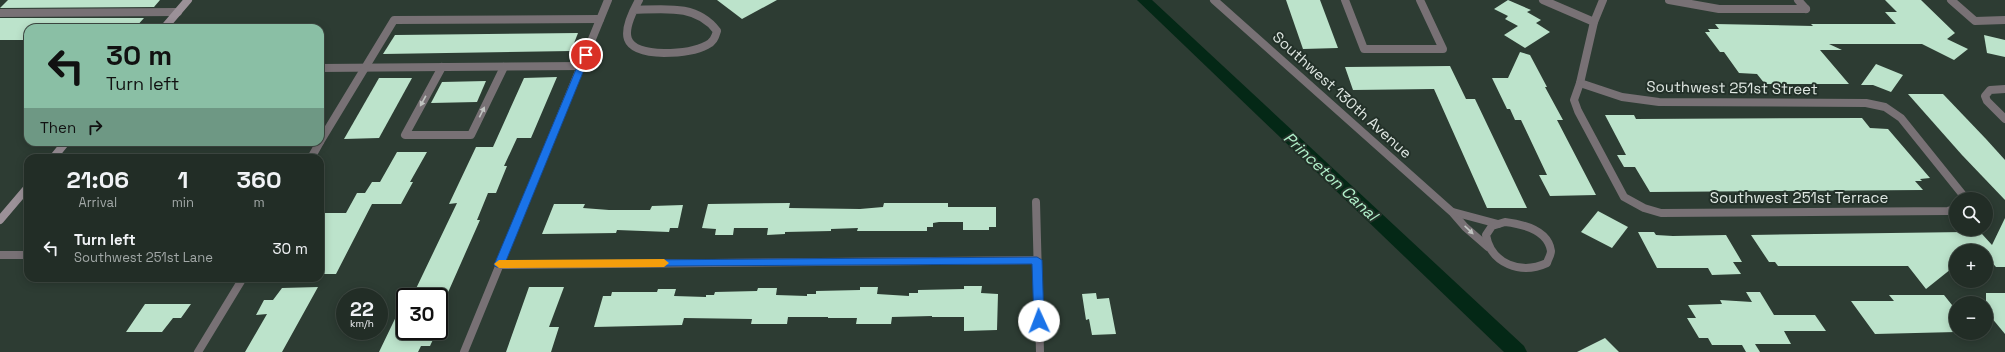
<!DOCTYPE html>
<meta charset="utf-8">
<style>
body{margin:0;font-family:"Space Grotesk",sans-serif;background:#2e3932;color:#f1f3f6;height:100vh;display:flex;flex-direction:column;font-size:15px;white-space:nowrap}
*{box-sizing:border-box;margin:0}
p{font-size:13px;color:#a2a8a7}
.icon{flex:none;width:22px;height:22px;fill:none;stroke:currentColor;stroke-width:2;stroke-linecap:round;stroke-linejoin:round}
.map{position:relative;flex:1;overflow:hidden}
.panel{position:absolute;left:24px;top:154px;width:300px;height:128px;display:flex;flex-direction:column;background:#222d26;border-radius:12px;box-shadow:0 2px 10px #0003,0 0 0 1px #3f4943}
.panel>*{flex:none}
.guide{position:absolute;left:24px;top:24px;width:300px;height:122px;border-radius:12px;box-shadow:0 2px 10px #0003,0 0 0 1px #3f4943;background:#8abfa5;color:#111;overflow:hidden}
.buttons{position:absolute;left:1949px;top:192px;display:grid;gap:8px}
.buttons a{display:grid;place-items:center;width:44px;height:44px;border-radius:50%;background:#222d26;box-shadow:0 2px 10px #0003,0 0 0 1px #3f4943;font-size:20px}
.speed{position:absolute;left:336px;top:288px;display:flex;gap:8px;font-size:20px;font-weight:700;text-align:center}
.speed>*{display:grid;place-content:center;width:52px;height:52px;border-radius:50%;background:#222d26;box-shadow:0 2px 10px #0003,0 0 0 1px #3f4943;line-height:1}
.speed small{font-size:10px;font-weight:400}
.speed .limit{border:2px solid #111;border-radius:6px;background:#fff;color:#111}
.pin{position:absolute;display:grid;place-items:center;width:34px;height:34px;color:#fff;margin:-17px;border:2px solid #fff;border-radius:50%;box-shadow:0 1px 4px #0007}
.me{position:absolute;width:44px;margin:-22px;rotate:358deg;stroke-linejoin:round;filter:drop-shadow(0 0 3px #0008)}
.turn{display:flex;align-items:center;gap:14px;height:84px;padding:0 16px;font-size:18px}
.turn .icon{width:52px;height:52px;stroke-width:2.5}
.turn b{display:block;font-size:28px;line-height:34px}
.then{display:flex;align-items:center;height:38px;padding:0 16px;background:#0003;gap:8px;font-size:15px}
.eta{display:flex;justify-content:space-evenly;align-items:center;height:68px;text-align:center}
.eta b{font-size:24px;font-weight:700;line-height:28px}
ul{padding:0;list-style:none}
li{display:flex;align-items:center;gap:12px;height:52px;padding:0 16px}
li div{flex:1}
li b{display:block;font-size:15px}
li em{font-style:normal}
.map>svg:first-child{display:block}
</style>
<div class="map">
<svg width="2005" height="352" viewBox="0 0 2005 352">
<rect width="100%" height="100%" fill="#2d3c33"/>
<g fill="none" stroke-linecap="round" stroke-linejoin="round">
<path fill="#042816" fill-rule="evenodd" d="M1137,0H1152L1524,346L1527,352H1504Z"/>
</g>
<g fill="#bce3cb">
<path d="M8,0H160L154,7L0,8Z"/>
<path d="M717,0H777L742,19Z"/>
<path d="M1286,0H1320L1338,48L1303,49Z"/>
<path d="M1508,0L1531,10L1527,12L1541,20L1536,23L1550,32L1525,48L1504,35L1518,26L1505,19L1508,16L1494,9Z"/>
<path d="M1885,0H1921L1955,33L1947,39L1968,49L1954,60L1922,44H1829L1842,50H1820L1849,84H1765L1757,74L1739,73L1724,52H1720L1705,32H1710L1708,29H1719L1715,24L1813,26L1811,24H1896L1885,12H1897Z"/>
<path d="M0,18H144L135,28H28V40H0Z"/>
<path d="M578,33L571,51L383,54L395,35Z"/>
<path d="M1984,35L2005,40V57L1987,53Z"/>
<path d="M1520,52L1530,55L1547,87H1545L1563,120H1557L1596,195L1550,196L1539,175H1547L1521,120H1515L1510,109H1507L1492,78H1508Z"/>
<path d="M1876,64L1903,75L1891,92L1873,85H1861Z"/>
<path d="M1450,66L1466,99H1475L1527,208H1487L1434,89L1353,90L1345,67Z"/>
<path d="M557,77L531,138H517L504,166H507L496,193H488L477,220H480L446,297H412L457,203L449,204L476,147H493L524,78Z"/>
<path d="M379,78H412L379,138L344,139Z"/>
<path d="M486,81L477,102L431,103L442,82Z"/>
<path d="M1908,94H1943L1986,139L2005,160V200L1962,155Z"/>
<path d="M1605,115H1634L1636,119L1862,118L1870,128L1888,129L1930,178L1920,179L1922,181H1915L1923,190L1650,192L1635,167H1624L1617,155H1626Z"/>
<path d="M397,152H427L410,182H413L401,204H372L336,274H320V222L325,213H346L357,193H365L372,182H380Z"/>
<path d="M790,203L789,208L860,209L883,207L884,203H948V207H996V227H989V230H963V222H939L933,223V227H927V231H857L858,228L831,229V231L785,232V234L767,235L768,228H734L733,235H715L716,229L702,228L708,204Z"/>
<path d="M554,204H585L583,208L609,210H650L652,206L683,205L678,228H670L669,232L617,230L616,233L542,234Z"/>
<path d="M1598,211L1628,227L1612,248L1581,232Z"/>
<path d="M2005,218V267H1996L1986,256L1989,251H1956V265L1926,289L1908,266H1778L1775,262H1769L1751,235L1966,232L1968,234H1982L1992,245Z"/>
<path d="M1638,232H1654L1656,235L1673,236L1726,235L1742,262H1733L1741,274L1712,275L1708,268H1657Z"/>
<path d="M964,286H982L981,293L998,294L997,330L964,331V317H932V316L892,317L891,324H856L857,318H828V317H788L787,324H751L752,319L684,318L682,325L594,327L603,296H611L612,292H657L658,289H676L674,296L706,297V295H714L715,292L757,291L758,288H777L776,295L807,296V294H816V291L860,290V287H878L877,294L909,296V293H918V290L964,289Z"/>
<path d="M318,287L282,352H245L267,314L256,315L264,300H273L282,288Z"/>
<path d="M529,287H564L549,327H559L551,352H506Z"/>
<path d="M1746,292H1760L1774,315H1815L1826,331H1784L1791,344H1755L1760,352H1746L1742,345H1712L1708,338H1699L1687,318H1696L1688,305L1722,304L1720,300L1752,302Z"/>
<path d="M1096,293L1097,299L1109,298L1116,334L1092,335L1089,319L1086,320L1082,294Z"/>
<path d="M1986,293H2005V334L1986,311Z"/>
<path d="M1889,295H1944L1956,310V332L1875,334L1851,301H1894Z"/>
<path d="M405,298V331H437L430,346H421L418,352H379Z"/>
<path d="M145,304H191L181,318H173L162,332H126Z"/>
<path d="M1605,338L1619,352H1577Z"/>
</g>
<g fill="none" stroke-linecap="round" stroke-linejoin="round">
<g stroke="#787175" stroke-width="8">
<path d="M1345,0L1364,49H1443L1420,0"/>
<path d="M634,10C664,9 697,4 717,31C715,38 713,42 707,45C694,52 678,53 664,53C620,52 620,34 639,0"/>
<path d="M0,13L178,12"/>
<path d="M2005,89L1990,90L1985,96L1987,101L2005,119"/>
</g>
<g stroke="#787175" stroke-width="8">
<path d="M1214,0L1452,212L1465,227L1488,247"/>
<path d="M1543,0L1594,22"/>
<path d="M1603,0L1594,22L1580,83L1574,100L1578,111L1624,197L1644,208L1661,213L1948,211L1956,209"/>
<path d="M1669,0L1719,9H1806"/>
<path d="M1798,0L1806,9"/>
<path d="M1951,0L1975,21L2005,20"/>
<path d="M442,67L405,135H471L504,67"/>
<path d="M320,68L582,66"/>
<path d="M1580,83L1622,97L1659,102L1866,103L1885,107L1901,118L1963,195L1964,199"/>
<path d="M320,142L394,20L600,19"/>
<path d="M311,158L320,142"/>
<path d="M1036,202L1040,352"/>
<path d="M1453,212L1498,224"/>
<path d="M1505,222C1522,224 1548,230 1551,251C1551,255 1548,259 1547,263C1521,275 1491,264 1486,235L1492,226Z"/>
<path d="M0,255H28"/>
<path d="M499,265L1037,260"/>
<path d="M198,352L243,278"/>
<path d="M464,352L608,0"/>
</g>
<g stroke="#9b9198" stroke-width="8">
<path d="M164,28L188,0"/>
<path d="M53,158L66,142"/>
<path d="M0,220L28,187"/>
</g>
</g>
<defs><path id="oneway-solid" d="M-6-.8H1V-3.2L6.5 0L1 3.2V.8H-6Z"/></defs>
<g fill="#c0c4c1">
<use href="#oneway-solid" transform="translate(423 101) rotate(119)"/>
<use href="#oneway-solid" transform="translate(482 112) rotate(-64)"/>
<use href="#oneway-solid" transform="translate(1469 230) rotate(43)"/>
</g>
<path fill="#1a73e8" stroke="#114b97" d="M586,52L590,55L506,261L1037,257L1042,260L1044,321L1042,324H1035L1034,321L1032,264L496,267L494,265L582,55Z"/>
<path fill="#f59e0b" d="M664,259L669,263L664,267L499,268L494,264L499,260Z"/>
<g text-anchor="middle" stroke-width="4" stroke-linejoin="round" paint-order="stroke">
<g font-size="15" fill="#dfe7e2" stroke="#233129">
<text transform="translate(1732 88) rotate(1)" y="5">Southwest 251st Street</text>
<text transform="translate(1342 95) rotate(42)" y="5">Southwest 130th Avenue</text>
<text x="1799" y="203">Southwest 251st Terrace</text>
</g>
<g font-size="16" font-style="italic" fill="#b1f0ca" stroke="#233129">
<text transform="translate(1331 176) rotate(43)" y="6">Princeton Canal</text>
</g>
</g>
</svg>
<div class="buttons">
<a><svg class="icon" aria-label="search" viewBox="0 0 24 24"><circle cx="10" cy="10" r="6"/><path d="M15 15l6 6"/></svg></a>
<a>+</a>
<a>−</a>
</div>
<div class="speed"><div>22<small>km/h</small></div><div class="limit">30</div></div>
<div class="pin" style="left:586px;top:55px;background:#d93025"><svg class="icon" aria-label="arrive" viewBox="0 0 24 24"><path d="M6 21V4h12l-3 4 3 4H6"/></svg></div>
<svg class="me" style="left:1039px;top:321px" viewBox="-20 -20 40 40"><circle r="19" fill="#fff"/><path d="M0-13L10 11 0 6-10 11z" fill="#1a73e8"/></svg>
<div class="guide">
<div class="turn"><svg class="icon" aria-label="left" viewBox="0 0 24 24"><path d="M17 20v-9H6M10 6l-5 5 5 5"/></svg><div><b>30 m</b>Turn left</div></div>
<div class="then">Then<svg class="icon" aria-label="right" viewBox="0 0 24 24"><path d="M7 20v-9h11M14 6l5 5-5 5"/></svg></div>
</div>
<section class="panel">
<div class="eta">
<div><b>21:06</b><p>Arrival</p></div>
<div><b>1</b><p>min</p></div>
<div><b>360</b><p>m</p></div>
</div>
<ul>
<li><svg class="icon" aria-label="left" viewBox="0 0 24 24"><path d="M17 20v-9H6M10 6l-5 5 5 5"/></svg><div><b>Turn left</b><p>Southwest 251st Lane</p></div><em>30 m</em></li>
</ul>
</section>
</div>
